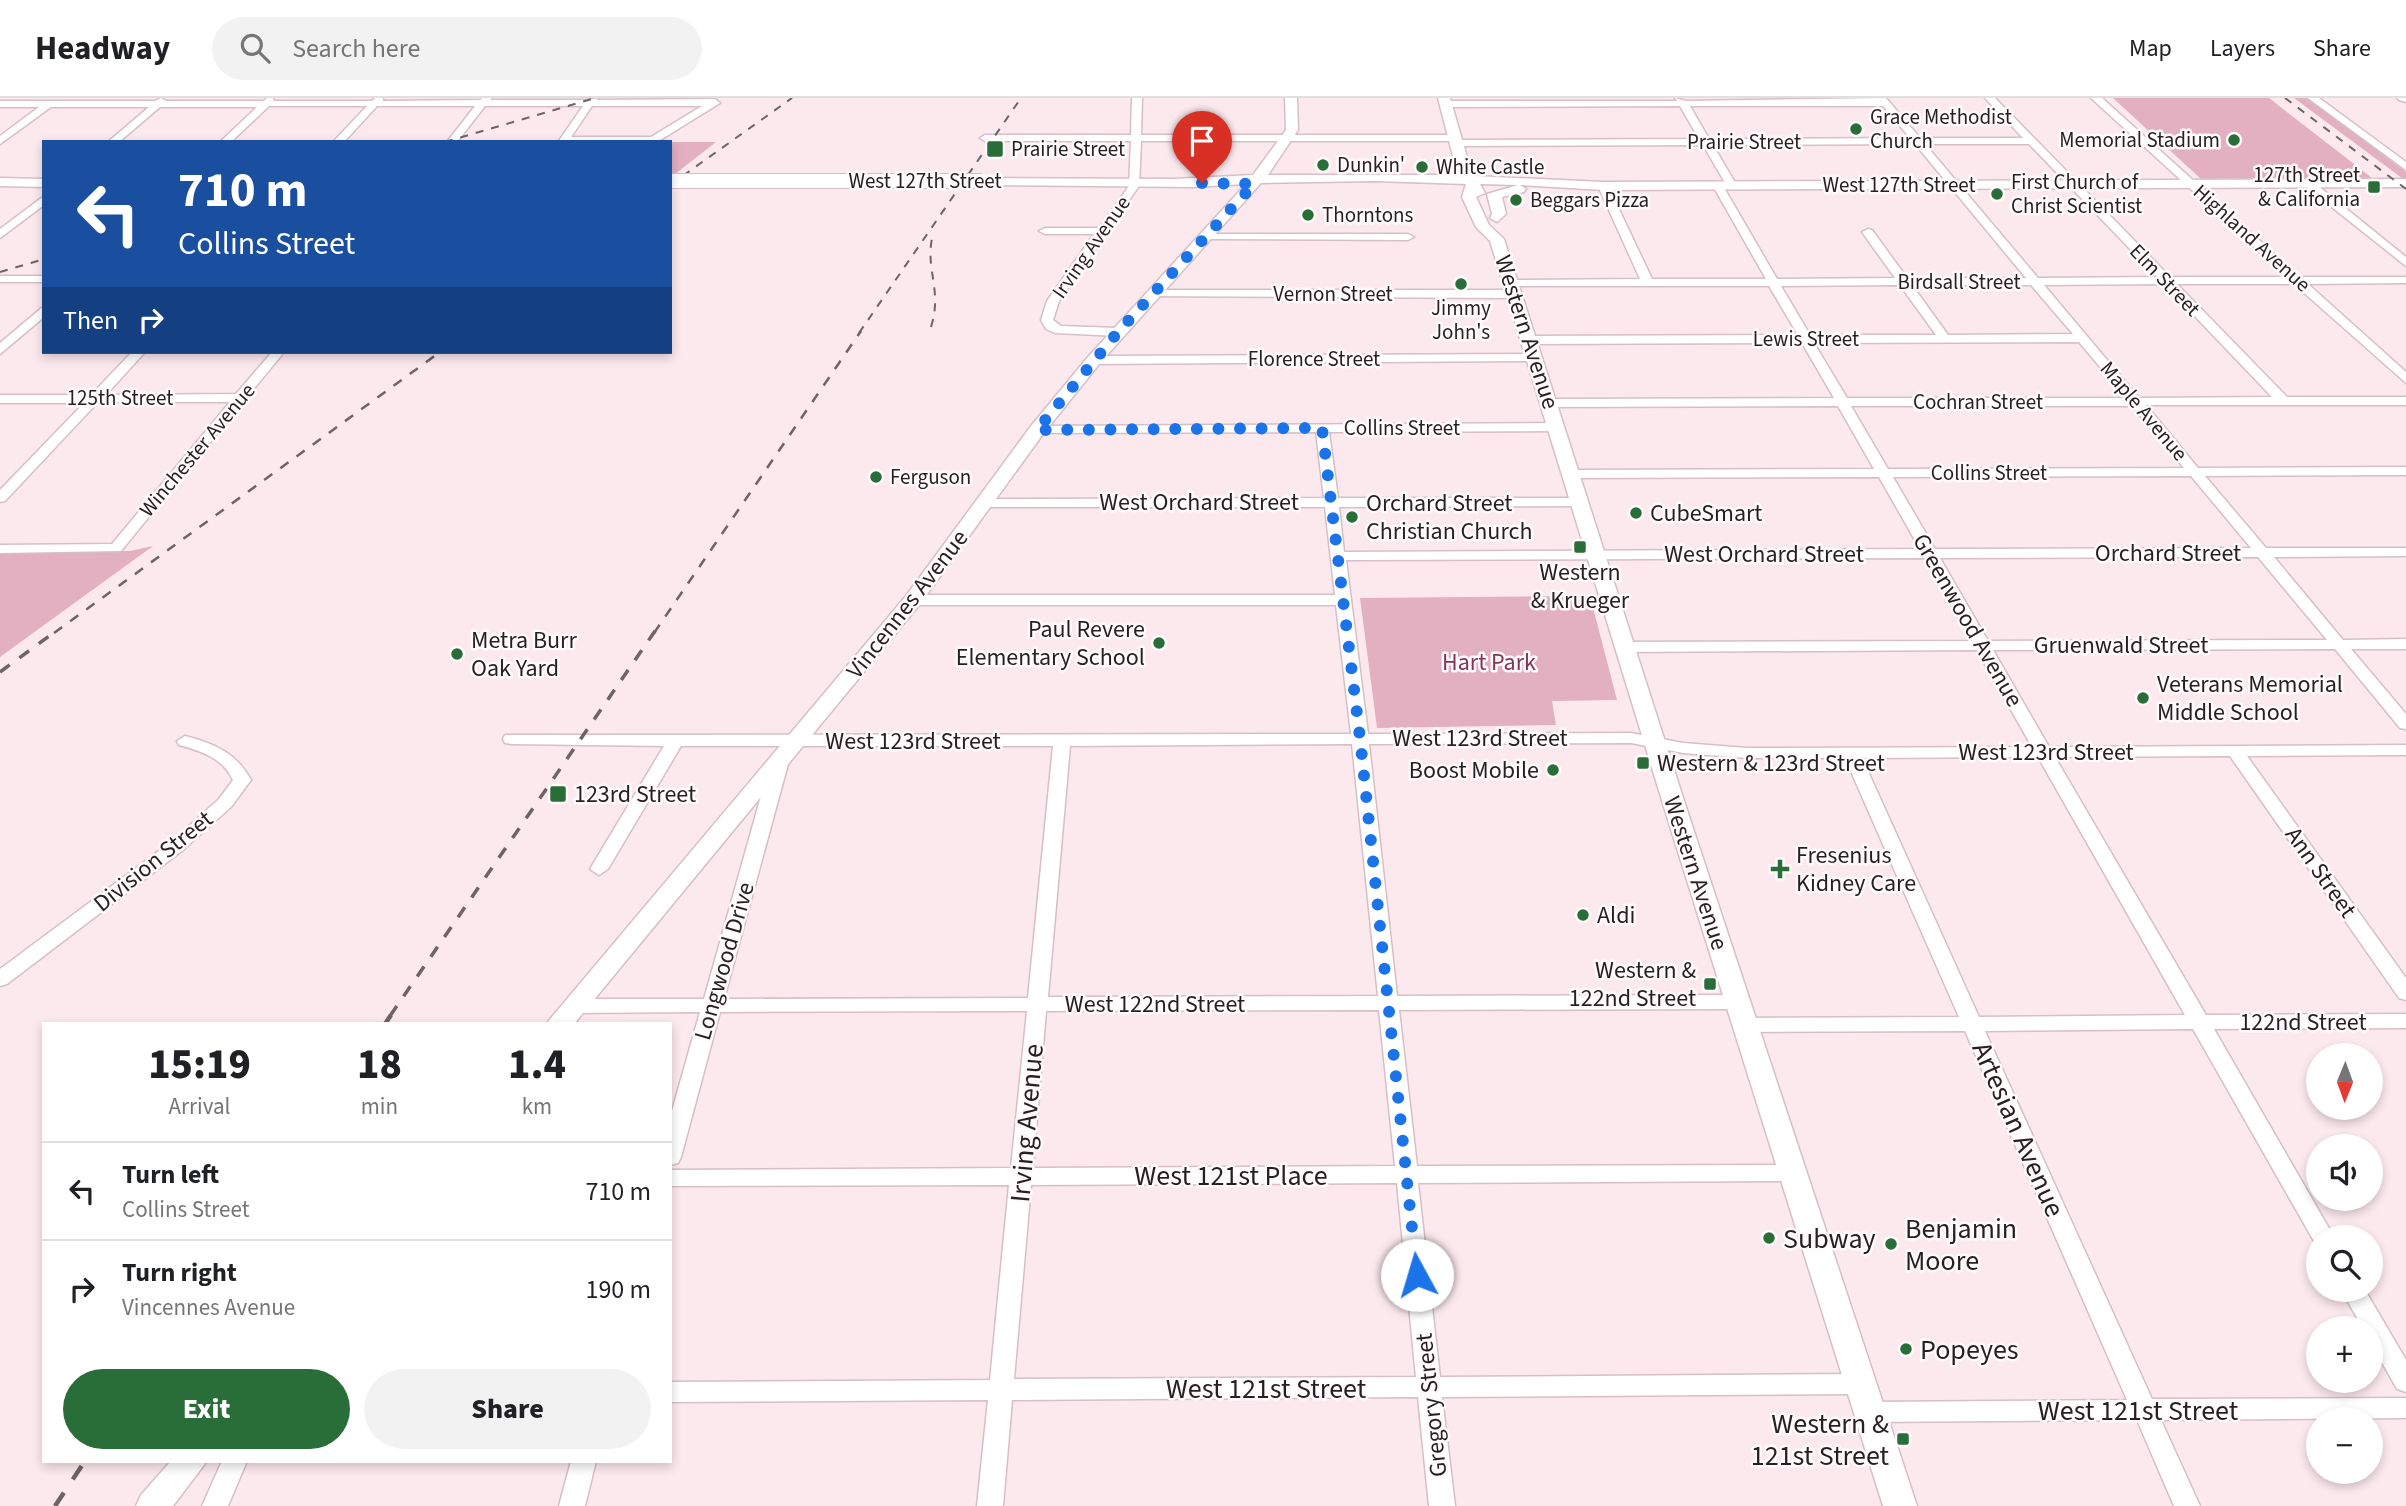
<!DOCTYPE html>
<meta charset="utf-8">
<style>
body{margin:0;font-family:"Source Sans 3",sans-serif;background:#f2f2f2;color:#202124;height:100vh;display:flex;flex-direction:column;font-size:26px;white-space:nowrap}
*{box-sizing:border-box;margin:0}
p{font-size:23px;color:#757577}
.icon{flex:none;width:38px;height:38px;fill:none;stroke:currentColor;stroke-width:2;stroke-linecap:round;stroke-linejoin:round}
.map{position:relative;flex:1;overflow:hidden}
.side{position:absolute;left:42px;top:924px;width:630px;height:441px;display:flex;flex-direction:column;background:#fff;border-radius:0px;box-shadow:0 4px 10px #0003}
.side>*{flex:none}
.top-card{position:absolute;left:42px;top:42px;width:630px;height:214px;border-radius:0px;box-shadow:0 4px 10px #0003;background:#1a4fa0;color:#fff;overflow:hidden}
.needle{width:46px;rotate:181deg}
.controls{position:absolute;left:2306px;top:945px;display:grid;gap:14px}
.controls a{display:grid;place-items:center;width:77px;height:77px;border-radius:50%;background:#fff;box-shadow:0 4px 10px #0003;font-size:35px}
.pin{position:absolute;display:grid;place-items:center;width:60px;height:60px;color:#fff;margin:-72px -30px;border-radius:50% 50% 50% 0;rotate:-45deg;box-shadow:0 0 7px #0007}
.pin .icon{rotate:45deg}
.me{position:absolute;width:77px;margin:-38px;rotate:354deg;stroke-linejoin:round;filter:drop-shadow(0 0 5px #0008)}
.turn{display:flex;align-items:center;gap:24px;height:147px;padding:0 21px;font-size:32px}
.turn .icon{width:91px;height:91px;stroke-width:2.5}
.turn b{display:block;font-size:49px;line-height:60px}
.then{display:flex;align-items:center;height:66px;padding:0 21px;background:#0003;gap:14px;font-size:26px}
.eta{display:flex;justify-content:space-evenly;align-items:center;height:119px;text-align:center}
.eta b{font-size:42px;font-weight:800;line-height:49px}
.primary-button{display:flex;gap:14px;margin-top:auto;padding:14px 21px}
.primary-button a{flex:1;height:80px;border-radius:42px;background:#296d39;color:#fff;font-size:28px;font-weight:800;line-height:80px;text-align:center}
.primary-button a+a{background:#f2f2f2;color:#202124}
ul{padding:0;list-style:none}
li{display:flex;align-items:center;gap:21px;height:98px;padding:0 21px;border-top:2px solid #e0e0e0}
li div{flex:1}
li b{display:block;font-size:26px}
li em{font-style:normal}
header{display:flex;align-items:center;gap:42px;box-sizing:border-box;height:98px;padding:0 35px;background:#fff;border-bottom:2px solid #e0e0e0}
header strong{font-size:33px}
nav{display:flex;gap:38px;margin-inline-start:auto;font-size:24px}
.search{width:490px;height:63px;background:#f2f2f2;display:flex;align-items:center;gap:18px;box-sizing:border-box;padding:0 24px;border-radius:38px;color:#757577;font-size:26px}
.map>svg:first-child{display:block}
</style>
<header>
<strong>Headway</strong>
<div class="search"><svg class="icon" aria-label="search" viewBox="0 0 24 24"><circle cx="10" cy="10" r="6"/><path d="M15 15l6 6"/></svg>Search here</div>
<nav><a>Map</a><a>Layers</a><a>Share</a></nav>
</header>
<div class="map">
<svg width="2406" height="1408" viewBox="0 0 2406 1408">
<rect width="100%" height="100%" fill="#fce9ee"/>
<g fill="#e2b0c0">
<path d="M2113,0H2269L2372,80L2201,81Z"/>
<path d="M2294,0H2308L2406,74V83Z"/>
<path d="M670,44H716L670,80Z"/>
<path d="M153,448L0,559V454L130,453Z"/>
<path d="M1590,498L1617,602L1552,603L1556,627L1377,630L1360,500Z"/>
</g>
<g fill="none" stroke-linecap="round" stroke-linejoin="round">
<g stroke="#d6bfc6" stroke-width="3">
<g id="minor">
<path d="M161,0L166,3H264L267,0H273L274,3H372L375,0H383V3L480,2L482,0H492L490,2H587L598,0L596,2L715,1L720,5L657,44H558L583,8H485L457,44H447L475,8H377L344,44H333L367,8H269L231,44H220L257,9H160L119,44H108L149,9H51L0,46V38L39,9H0V3H155ZM592,8H702L651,39H571Z"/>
<path d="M1132,0H1142L1141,37H1454L1458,38V42L1699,41L1680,8L1446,9L1441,6L1446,3H1677L1675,0L1686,3L1886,0L1920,40H2023L1985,0H1995L2170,179H2287L2091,0H2102L2300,179H2406V185L2308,186L2406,274V285L2294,186H2177L2287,299H2406V307H2146L2198,370L2406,369V377L2205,378L2266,450H2406V458L2274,459L2343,542L2406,541V551H2351L2406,616V631L2400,630L2335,551L1993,552L2049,649L2406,647V657L2247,658L2406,880V902L2399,900L2230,658L2055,659L2206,917L2406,916V930L2214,931L2334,1139H2319V1146L2315,1145L2193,931L1985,933L2152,1301L2406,1300V1320L2161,1322L2200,1408H2174L2137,1322L1870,1324L1861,1321L1858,1314L1861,1307L1870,1304L2127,1302L1965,933L1744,934L1737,932L1734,927L1737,922L1744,920L1959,919L1845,660H1747L1683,655L1631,645L1369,646L1397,898L1737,897L1744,899L1747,904L1744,909L1737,911L1399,912L1417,1068L1792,1067L1800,1069L1803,1075L1800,1081L1792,1083L1418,1085L1440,1279L1861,1276L1870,1279L1873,1286L1870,1293L1861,1296L1442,1299L1455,1408H1429L1418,1299L1012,1302L1003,1408H977L988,1302L670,1304V1284L990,1282L1009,1087L670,1088V1072L1011,1070L1027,913L720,914L681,1059L678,1065L670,1067V1020L700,914L574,915L567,913L564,908L567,903L574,901H704L770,666L779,661L788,666L724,901L1028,900L1053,648H681L608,771L599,777L590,771L664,648L511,646L505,645L503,641L505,637L1351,636L1336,507H913L905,502L913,497H1335L1325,409H985L978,405L985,401L1324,400L1316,334L1032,335L1030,332L1037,328L1557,325L1564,329L1557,333L1329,334L1338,400H1581L1588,404L1581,408L1339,409L1344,454L1920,451L1879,379L1572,380L1565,376L1572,372L1874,371L1838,308L1550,309L1544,305L1550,301L1834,300L1802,245L1529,246L1523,242L1529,238L1798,237L1769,188H1511L1505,185L1511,182L1640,181L1598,88L1603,85L1608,88L1652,181H1766L1713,88L1718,85L1723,88L1777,181L1895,180L1862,134L1868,131L1872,132L1907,180H2026L1915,46L1713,47L1737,88L1732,91L1727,88L1703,47L1455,48L1451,47V43H1141L1139,88L1059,203L1053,222L1061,228L1118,230L1124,234L1118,238L1055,235L1046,231L1041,222L1047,203L1094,136H1045L1039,133L1045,130H1099L1129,88L1131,43H985L980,40L985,37H1131ZM1690,8H1883L1910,40L1709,41ZM1925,46H2029L2157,179L2038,180ZM2164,186L2272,299L2139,300L2044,187ZM1900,187L1936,237H1810L1781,188ZM1912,187H2031L2073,236L1948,237ZM2079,244L2126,300H1847L1814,245ZM1851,308H2132L2184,370L1888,371ZM2191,378L2251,450L1935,451L1893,379ZM2258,459L2327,542L1988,543L1940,460ZM1925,460L1972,543L1625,544L1617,549L1625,554L1977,552L2032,649L1747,650L1683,645L1631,635L1368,636L1346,462ZM1352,646L1378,898L1048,899L1070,648ZM2038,659L2185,917L1979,919L1862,660ZM1379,912L1395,1068L1033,1070L1046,913ZM1397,1085L1416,1279L1014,1281L1031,1087Z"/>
<path d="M2308,0H2319L2406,64V72Z"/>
<path d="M2397,0H2406V4L2399,2Z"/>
<path d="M2304,83H2312L2406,159V168L2304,87Z"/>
<path d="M44,98V107L0,140V131Z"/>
<path d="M1206,136H1408L1414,139L1408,142L1202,141V137Z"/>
<rect x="0" y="178" width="44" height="6"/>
<path d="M1152,192H1515L1521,196L1515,200L1148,198L1146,196Z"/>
<path d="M44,208V219L0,256V245Z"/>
<path d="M132,254H145L106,297L236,296L272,254H284L121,453L0,455V447L112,446L230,304H98L5,403L0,404V392L84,305H0V297H91Z"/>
<path d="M1535,256L1541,260L1539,263L1094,266L1088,262L1094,258Z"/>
<path d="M185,638C213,645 237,655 251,682L231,709L183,752L7,886L0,888V871L171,744L219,701L233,682C223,660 201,653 179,647L177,643Z"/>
<path d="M2341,1192H2365L2406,1262V1294L2397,1291L2371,1245V1230H2363Z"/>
<path d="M222,1363H247L228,1408H202Z"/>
<path d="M571,1363H596L585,1408H559Z"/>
</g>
</g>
<g stroke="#d6bfc6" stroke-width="3">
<g id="major">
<path d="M1285,0H1297L1298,32L1268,77H1462L1455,66L1438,0H1450L1469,66L1475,78L1603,84L2406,81V89L1603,92L1520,87L1526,91L1524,94L1502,99L1506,116L1497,124L1490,120L1492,116L1487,96L1518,87L1480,86L1485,95L1476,99L1489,127L1504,141L1686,709L1917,1408H1883L1664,709L1490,143L1476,129L1462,99L1466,86L1375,83L1261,85L1100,265L1043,336L920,506L574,926H546L906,498L1031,328L1088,259L1246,86L1192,89L982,87L975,83L977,80L1174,81L1253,77L1286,32Z"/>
<path d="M0,80L44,81V89L0,88Z"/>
<path d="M171,1363H207L173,1408H136L141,1397Z"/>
</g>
</g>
<use href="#minor" fill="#fff" fill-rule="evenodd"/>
<use href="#major" fill="#fff" fill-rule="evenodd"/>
<g stroke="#6e6366" stroke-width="2" stroke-dasharray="8 8" stroke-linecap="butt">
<path d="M2285,0L2406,91"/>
<path d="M445,44L595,0"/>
<path d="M670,87L792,0"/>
<path d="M0,174L44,161"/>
<path d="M931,229C943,191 924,171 933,136"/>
<path d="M859,235L1021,0"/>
</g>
<g stroke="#6e6366" stroke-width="2.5" stroke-dasharray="10 10" stroke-linecap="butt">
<path d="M54,535L440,254"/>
<path d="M654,535L861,233"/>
</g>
<g stroke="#6e6366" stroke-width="3.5" stroke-dasharray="12 12" stroke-linecap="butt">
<path d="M0,574L56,533"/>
<path d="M390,918L655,533"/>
</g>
<g stroke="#6e6366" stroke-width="4.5" stroke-dasharray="16 16" stroke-linecap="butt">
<path d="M385,926L391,917"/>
<path d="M55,1408L85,1363"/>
</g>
<g stroke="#d6bfc6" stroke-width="16" stroke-linecap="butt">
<path id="major-bridge" d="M670,83H982"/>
</g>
<use href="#major-bridge" stroke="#fff" stroke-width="14"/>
</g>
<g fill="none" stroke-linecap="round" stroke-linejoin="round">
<path stroke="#1a73e8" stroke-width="12" stroke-dasharray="0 21.6" d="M1202,85L1254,86L1118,234L1037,332L1322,330L1360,640L1417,1177"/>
</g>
<g fill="#296d39" stroke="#fffafc" stroke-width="2.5">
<circle cx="1856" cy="31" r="7"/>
<circle cx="2234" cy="42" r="7"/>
<rect x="986" y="42" width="18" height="18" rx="3.5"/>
<circle cx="1323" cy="67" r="7"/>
<circle cx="1422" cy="69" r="7"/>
<rect x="2367" y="82" width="14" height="14" rx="3.5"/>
<circle cx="1997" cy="96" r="7"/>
<circle cx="1516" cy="102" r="7"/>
<circle cx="1308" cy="117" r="7"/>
<circle cx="1461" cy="186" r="7"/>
<circle cx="876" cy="379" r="7"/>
<circle cx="1636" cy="415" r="7"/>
<circle cx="1352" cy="419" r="7"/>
<rect x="1573" y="442" width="14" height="14" rx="3.5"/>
<circle cx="1159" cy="545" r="7"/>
<circle cx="457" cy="556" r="7"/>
<circle cx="2143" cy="600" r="7"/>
<rect x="1636" y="658" width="14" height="14" rx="3.5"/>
<circle cx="1553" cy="672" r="7"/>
<rect x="549" y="687" width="18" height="18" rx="3.5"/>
<path d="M1776.5 760.5h7v7h7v7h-7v7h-7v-7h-7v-7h7z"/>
<circle cx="1583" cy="817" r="7"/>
<rect x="1703" y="879" width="14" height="14" rx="3.5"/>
<circle cx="1769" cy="1140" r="7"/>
<circle cx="1891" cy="1146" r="7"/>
<circle cx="1906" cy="1251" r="7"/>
<rect x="1896" y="1334" width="14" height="14" rx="3.5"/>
</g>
<g text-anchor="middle" stroke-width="5" stroke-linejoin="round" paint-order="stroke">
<g font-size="21" fill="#271f21" stroke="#fffafc" text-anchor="start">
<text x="1870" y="26">Grace Methodist<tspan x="1870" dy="24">Church</tspan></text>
<text x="2220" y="49" text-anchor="end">Memorial Stadium</text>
<text x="1011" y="58">Prairie Street</text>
<text x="1337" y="74">Dunkin'</text>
<text x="1436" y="76">White Castle</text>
<text x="2360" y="84" text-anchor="end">127th Street<tspan x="2360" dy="24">&amp; California</tspan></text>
<text x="2011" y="91">First Church of<tspan x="2011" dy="24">Christ Scientist</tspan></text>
<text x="1530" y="109">Beggars Pizza</text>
<text x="1322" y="124">Thorntons</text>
<text x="1461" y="217" text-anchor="middle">Jimmy<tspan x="1461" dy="24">John's</tspan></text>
<text x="890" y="386">Ferguson</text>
</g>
<g font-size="21" fill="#271f21" stroke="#fffafc">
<text x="1744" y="51">Prairie Street</text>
<text x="925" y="90">West 127th Street</text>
<text x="1899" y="94">West 127th Street</text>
<text transform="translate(2252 140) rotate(42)" y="7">Highland Avenue</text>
<text transform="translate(1091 149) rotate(-55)" y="7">Irving Avenue</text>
<text transform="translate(2165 182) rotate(46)" y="7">Elm Street</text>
<text x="1959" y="191">Birdsall Street</text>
<text x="1333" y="203">Vernon Street</text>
<text x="1806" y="248">Lewis Street</text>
<text x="1314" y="268">Florence Street</text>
<text x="120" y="307">125th Street</text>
<text x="1978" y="311">Cochran Street</text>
<text transform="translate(2144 313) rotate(50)" y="7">Maple Avenue</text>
<text x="1402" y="337">Collins Street</text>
<text transform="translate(197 352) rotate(-50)" y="7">Winchester Avenue</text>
<text x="1989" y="382">Collins Street</text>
</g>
<g font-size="24" fill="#271f21" stroke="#fffafc">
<text transform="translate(1527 234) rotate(72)" y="8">Western Avenue</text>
<text x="1199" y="412">West Orchard Street</text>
<text x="2168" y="463">Orchard Street</text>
<text x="1764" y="464">West Orchard Street</text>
<text transform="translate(907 506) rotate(-52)" y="8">Vincennes Avenue</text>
<text transform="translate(1968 522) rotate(60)" y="8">Greenwood Avenue</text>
<text x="2121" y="555">Gruenwald Street</text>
<text x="1480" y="648">West 123rd Street</text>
<text x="913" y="651">West 123rd Street</text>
<text x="2046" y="662">West 123rd Street</text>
<text transform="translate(153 763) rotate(-39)" y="8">Division Street</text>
<text transform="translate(2321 774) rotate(55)" y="8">Ann Street</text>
<text transform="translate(1696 775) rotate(72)" y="8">Western Avenue</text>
<text transform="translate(724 863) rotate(-74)" y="8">Longwood Drive</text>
<text x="1155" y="914">West 122nd Street</text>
<text x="2303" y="932">122nd Street</text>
<text transform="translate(1431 1307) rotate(-96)" y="8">Gregory Street</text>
</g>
<g font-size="24" fill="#271f21" stroke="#fffafc" text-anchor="start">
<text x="1366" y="413">Orchard Street<tspan x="1366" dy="28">Christian Church</tspan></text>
<text x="1650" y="423">CubeSmart</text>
<text x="1580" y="482" text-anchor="middle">Western<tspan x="1580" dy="28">&amp; Krueger</tspan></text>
<text x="1145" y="539" text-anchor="end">Paul Revere<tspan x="1145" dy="28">Elementary School</tspan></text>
<text x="471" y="550">Metra Burr<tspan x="471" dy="28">Oak Yard</tspan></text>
<text x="2157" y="594">Veterans Memorial<tspan x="2157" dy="28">Middle School</tspan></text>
<text x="1657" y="673">Western &amp; 123rd Street</text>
<text x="1539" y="680" text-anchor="end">Boost Mobile</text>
<text x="574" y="704">123rd Street</text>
<text x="1796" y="765">Fresenius<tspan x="1796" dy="28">Kidney Care</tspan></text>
<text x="1597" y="825">Aldi</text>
<text x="1696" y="880" text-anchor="end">Western &amp;<tspan x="1696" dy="28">122nd Street</tspan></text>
</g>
<g font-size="24" fill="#833554" stroke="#fffafc">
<text x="1489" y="572">Hart Park</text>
</g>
<g font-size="28" fill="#271f21" stroke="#fffafc">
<text transform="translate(1026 1025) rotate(-85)" y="10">Irving Avenue</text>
<text transform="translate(2019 1031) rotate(66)" y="10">Artesian Avenue</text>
<text x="1231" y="1087">West 121st Place</text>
<text x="1266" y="1300">West 121st Street</text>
<text x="2138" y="1322">West 121st Street</text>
</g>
<g font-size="28" fill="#271f21" stroke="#fffafc" text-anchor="start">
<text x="1905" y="1140">Benjamin<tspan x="1905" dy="32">Moore</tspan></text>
<text x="1783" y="1150">Subway</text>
<text x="1920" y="1261">Popeyes</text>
<text x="1889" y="1335" text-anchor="end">Western &amp;<tspan x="1889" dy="32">121st Street</tspan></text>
</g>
</g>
</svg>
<div class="controls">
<a><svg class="needle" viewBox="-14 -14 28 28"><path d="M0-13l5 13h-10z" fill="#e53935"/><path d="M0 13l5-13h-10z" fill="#757577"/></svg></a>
<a><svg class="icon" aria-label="sound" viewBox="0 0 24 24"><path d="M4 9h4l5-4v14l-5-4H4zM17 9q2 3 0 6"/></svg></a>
<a><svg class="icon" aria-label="search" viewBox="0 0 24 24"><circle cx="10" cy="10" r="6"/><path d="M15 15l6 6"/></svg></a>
<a>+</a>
<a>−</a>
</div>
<div class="pin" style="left:1202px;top:85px;background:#d93025"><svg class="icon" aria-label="arrive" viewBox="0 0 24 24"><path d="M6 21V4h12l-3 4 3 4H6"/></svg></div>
<svg class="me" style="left:1417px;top:1177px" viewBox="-20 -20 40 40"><circle r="19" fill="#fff"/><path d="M0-13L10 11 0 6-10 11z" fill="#1a73e8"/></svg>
<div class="top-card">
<div class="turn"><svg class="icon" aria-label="left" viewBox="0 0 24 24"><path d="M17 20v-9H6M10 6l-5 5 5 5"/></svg><div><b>710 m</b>Collins Street</div></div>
<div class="then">Then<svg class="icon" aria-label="right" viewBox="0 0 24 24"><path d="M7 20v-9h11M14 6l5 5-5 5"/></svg></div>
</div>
<section class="side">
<div class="eta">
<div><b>15:19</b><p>Arrival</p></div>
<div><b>18</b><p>min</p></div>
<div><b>1.4</b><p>km</p></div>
</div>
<ul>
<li><svg class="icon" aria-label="left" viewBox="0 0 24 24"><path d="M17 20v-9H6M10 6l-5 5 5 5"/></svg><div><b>Turn left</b><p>Collins Street</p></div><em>710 m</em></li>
<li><svg class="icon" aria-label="right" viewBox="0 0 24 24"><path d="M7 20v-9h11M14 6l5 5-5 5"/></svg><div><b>Turn right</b><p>Vincennes Avenue</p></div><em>190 m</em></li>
</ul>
<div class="primary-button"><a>Exit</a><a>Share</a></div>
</section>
</div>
